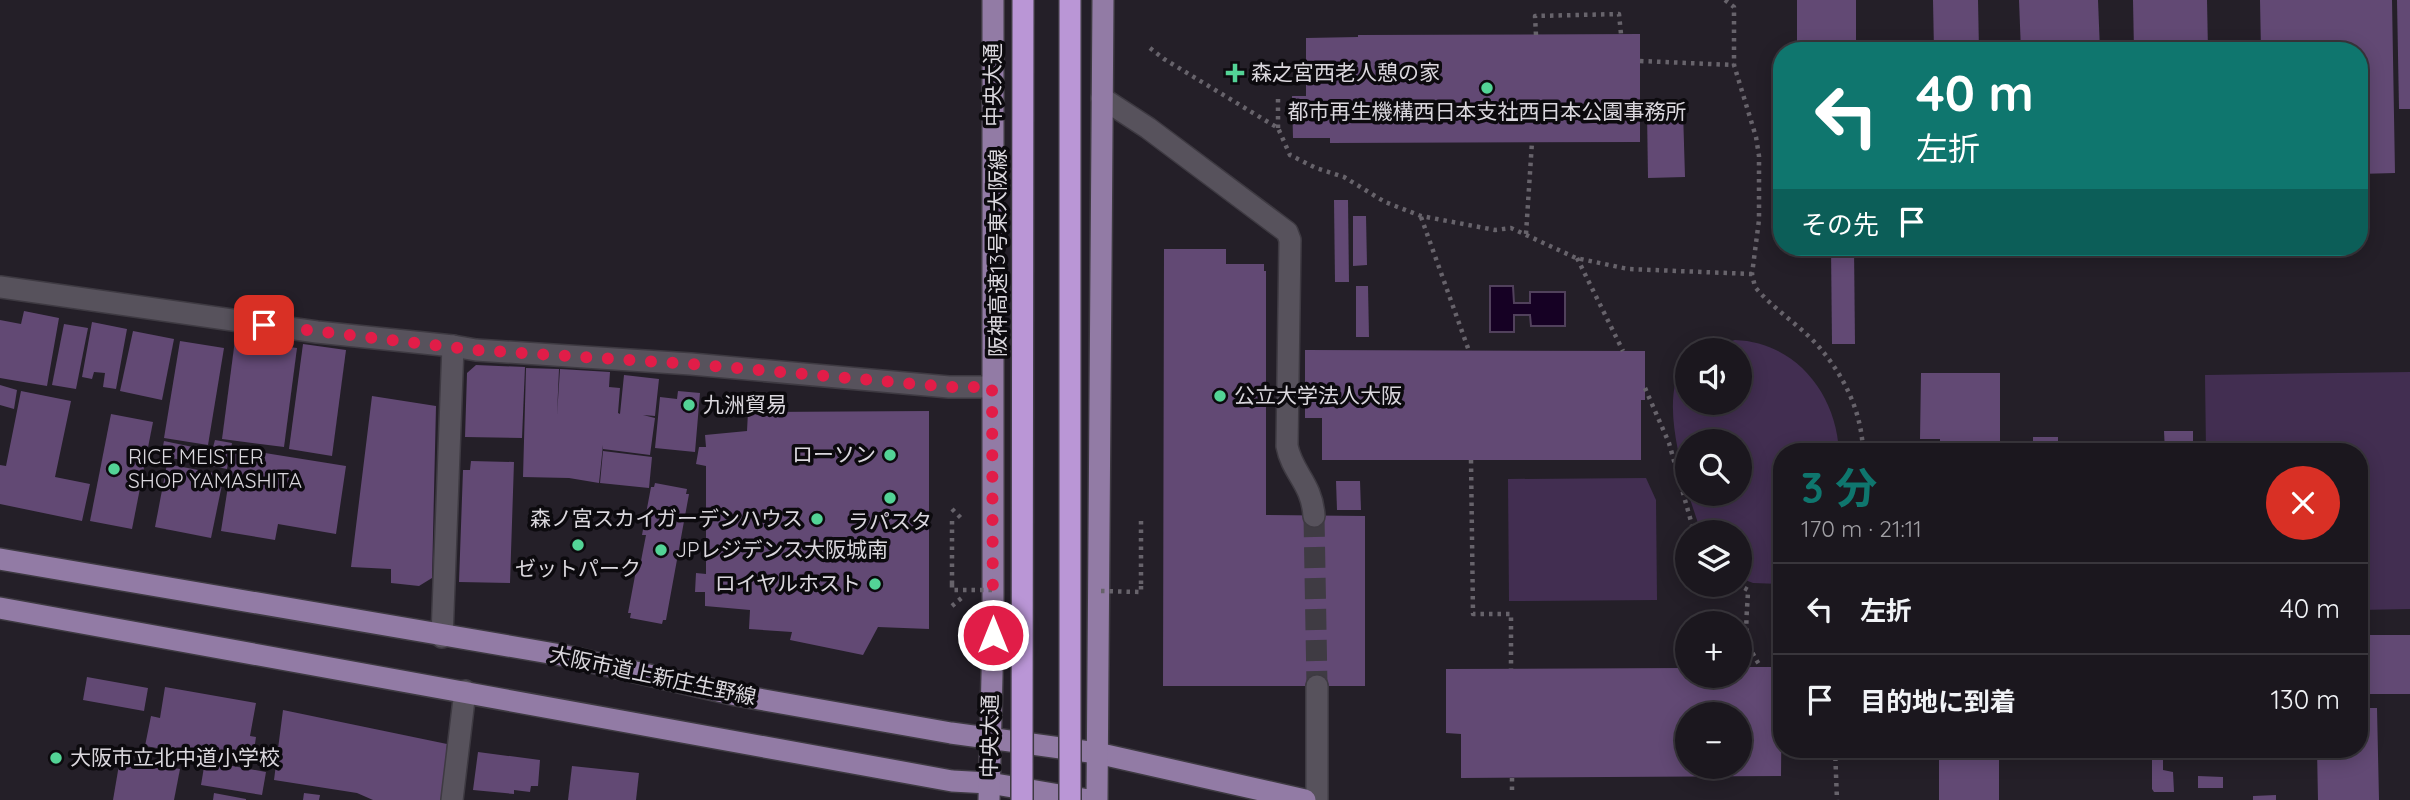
<!DOCTYPE html>
<html lang="ja">
<meta charset="utf-8">
<style>
body{margin:0;font-family:Quicksand,"Noto Sans JP",sans-serif;background:#242027;color:#f1f3f6;height:100vh;display:flex;flex-direction:column;font-size:26px;white-space:nowrap}
*{box-sizing:border-box;margin:0}
p{font-size:23px;color:#a09fa4}
.icon{flex:none;width:38px;height:38px;fill:none;stroke:currentColor;stroke-width:2;stroke-linecap:round;stroke-linejoin:round}
.map{position:relative;flex:1;overflow:hidden}
.panel{position:absolute;left:1773px;top:443px;width:595px;height:315px;display:flex;flex-direction:column;background:#1b171e;border-radius:28px;box-shadow:0 4px 18px #0003,0 0 0 2px #39363c}
.panel>*{flex:none}
.hud{position:absolute;left:1773px;top:42px;width:595px;height:214px;border-radius:28px;box-shadow:0 4px 18px #0003,0 0 0 2px #39363c;background:#0f766e;color:#fff;overflow:hidden}
.fabs{position:absolute;left:1675px;top:338px;display:grid;gap:14px}
.fabs a{display:grid;place-items:center;width:77px;height:77px;border-radius:50%;background:#1b171e;box-shadow:0 4px 18px #0003,0 0 0 2px #39363c;font-size:35px}
.pin{position:absolute;display:grid;place-items:center;width:60px;height:60px;color:#fff;margin:-30px;border-radius:14px;box-shadow:0 4px 10px #0006}
.me{position:absolute;width:77px;margin:-38px;rotate:0deg;stroke-linejoin:round;filter:drop-shadow(0 0 5px #0008)}
.turn{display:flex;align-items:center;gap:24px;height:147px;padding:0 28px;font-size:32px}
.turn .icon{width:91px;height:91px;stroke-width:2.5}
.turn b{display:block;font-size:49px;line-height:60px}
.then{display:flex;align-items:center;height:66px;padding:0 28px;background:#0003;gap:14px;font-size:26px}
.round{display:grid;place-items:center;flex:none;width:74px;height:74px;border-radius:37px;background:#242027}
.head{display:flex;align-items:center;justify-content:space-between;height:119px;padding:0 28px}
h1{font-size:42px;font-weight:700;line-height:52px;color:#0f766e}
ul{padding:0;list-style:none}
li{display:flex;align-items:center;gap:21px;height:91px;padding:0 28px;border-top:2px solid #39363c}
li div{flex:1}
li b{display:block;font-size:26px}
li em{font-style:normal}
.map>svg:first-child{display:block}
</style>
<div class="map">
<svg width="2410" height="800" viewBox="0 0 2410 800">
<rect width="100%" height="100%" fill="#241f28"/>
<g fill="#422e51">
<path d="M1735,340C1795,342 1836,393 1839,451L1782,452L1781,584L1753,583L1740,578V532H1701L1689,496V494H1740V441H1687V487C1677,450 1661,390 1687,358V402H1740V350H1699Z"/>
<path d="M2410,372V609L2359,610V452L2206,451L2205,375Z"/>
<path d="M1646,478L1656,500L1657,600L1509,601L1508,479Z"/>
</g>
<path fill="#160124" stroke="#51415c" stroke-width="2" d="M1490,286H1513L1514,303H1530V292H1565V326H1531L1530,315H1514V332H1490Z"/>
<g fill="#624974" fill-rule="evenodd">
<rect x="1797" y="0" width="59" height="51"/>
<path d="M1933,0H1978L1979,51H1934Z"/>
<path d="M2019,0H2098L2100,51H2021Z"/>
<path d="M2133,0H2207L2208,51H2134Z"/>
<path d="M2260,0H2392L2395,173L2359,174V51H2261Z"/>
<path d="M2397,0H2410V109H2399Z"/>
<path d="M1640,34V142L1330,143V138H1293L1292,96H1306V38L1358,37V35Z"/>
<path d="M1683,111L1685,177L1648,178L1647,112Z"/>
<path d="M1334,200H1348L1349,282H1335Z"/>
<path d="M1353,216H1366L1367,265L1353,266Z"/>
<path d="M1831,247H1854L1855,344H1832Z"/>
<path d="M1164,249H1226V264H1264V271H1266V515L1365,516V686H1163Z"/>
<path d="M1356,286H1368L1369,337H1356Z"/>
<path d="M24,311L59,318L47,386L0,378V320L21,324Z"/>
<path d="M92,322L127,329L116,389L103,387L105,373L94,372L92,379L82,377Z"/>
<path d="M64,324L88,328L76,389L52,385Z"/>
<path d="M133,331L174,339L162,400L120,391Z"/>
<path d="M235,340L297,348L284,447L222,439Z"/>
<path d="M180,341L224,348L208,445L164,438Z"/>
<path d="M303,344L346,350L332,456L289,449Z"/>
<path d="M1305,350L1645,351V400H1641V460H1322V418H1305Z"/>
<path d="M476,365L525,367L522,438L465,437L467,373Z"/>
<path d="M526,368L559,369L557,415L560,369L610,372L609,387L620,388L618,413L620,414L624,375L659,379L655,416L643,415L655,418L650,455L603,449V445L599,483L569,478L523,477Z"/>
<path d="M1921,373H2000V452H1940V439H1920Z"/>
<path d="M0,385L17,390L14,409L0,405Z"/>
<path d="M21,391L71,401L55,477L90,484L82,521L0,504V465L6,466Z"/>
<path d="M678,391L700,393L695,452L655,448L660,397L677,399Z"/>
<path d="M372,396L436,406L432,578L419,586L391,583V569L351,567Z"/>
<path d="M929,411V629L878,627L863,655L790,640L792,632L749,629L750,610L705,606V592H695L696,573L706,574V466L696,464L699,447H706L705,435L747,431L748,412Z"/>
<path d="M111,414L153,422L132,529L90,521Z"/>
<path d="M2164,431H2193V452H2165Z"/>
<rect x="2033" y="437" width="25" height="15"/>
<path d="M215,440L232,443L227,469L161,456L164,441L212,451Z"/>
<path d="M234,448L346,466L336,534L278,524L275,540L221,531Z"/>
<path d="M603,451L652,457L649,488L600,483Z"/>
<path d="M471,461L514,462L510,583L459,582L463,470H470Z"/>
<path d="M167,464L224,475L211,538L155,527Z"/>
<path d="M1336,481H1360L1361,510H1337Z"/>
<path d="M655,483L687,489L686,494H689L666,620H663L662,624L630,618L631,613H628L637,565L640,566L646,535H642L651,487H654Z"/>
<rect x="2359" y="635" width="51" height="59"/>
<path d="M1740,667H1782L1781,776L1461,778V734L1446,733V669L1687,668V676H1740ZM1687,714H1740V766H1687Z"/>
<path d="M87,677L148,688L144,711L83,700Z"/>
<path d="M165,687L256,703L250,736L256,737L252,764L145,746L151,716L160,718Z"/>
<path d="M2359,708H2377L2379,800H2318L2317,749H2359Z"/>
<path d="M283,710L447,744L442,800H373L357,793L274,780Z"/>
<rect x="1939" y="749" width="60" height="51"/>
<path d="M478,752L540,760L538,786H531L530,792L514,790V794L473,790Z"/>
<path d="M2152,758H2163V770L2173,772L2174,792H2154L2152,789Z"/>
<path d="M120,759L180,769L174,800H113Z"/>
<path d="M205,761L266,772L262,795L201,785Z"/>
<path d="M572,766L639,773L636,800H568Z"/>
<path d="M2198,776L2223,777V788H2198Z"/>
<path d="M214,793L246,799V800H213Z"/>
<path d="M304,793L320,795L319,800H303Z"/>
<path d="M2276,795V800H2253V796Z"/>
</g>
<g fill="none" stroke-linecap="round" stroke-linejoin="round">
<path stroke="#3f3b43" stroke-width="21" stroke-dasharray="21 10" stroke-linecap="butt" d="M1314,516L1317,686"/>
<g stroke="#3e3a42" stroke-width="24">
<g id="minor">
<path d="M1102,98L1148,128L1287,232L1290,240L1287,446C1292,473 1312,483 1314,516"/>
<path d="M0,287L317,332L453,346L476,350L691,364L949,387H992"/>
<path d="M442,637L453,346"/>
<path d="M1317,686V800"/>
<path d="M452,800L465,691"/>
</g>
</g>
<g stroke="#3e3a42" stroke-width="24">
<g id="major">
<path d="M0,559L561,655L736,695L951,733L1097,753L1305,800"/>
<path d="M0,608L952,781L989,783L1089,800"/>
<path d="M989,800L993,635V0"/>
<path d="M1097,800L1103,0"/>
</g>
</g>
<g stroke="#67636b" stroke-width="4.5" stroke-dasharray="3.5 5" stroke-linecap="butt">
<path d="M1725,0L1734,7V65L1756,137L1759,156V220L1752,274L1755,287C1774,310 1800,325 1819,347C1845,377 1862,413 1863,452"/>
<path d="M1536,35L1535,16L1619,14L1621,34"/>
<path d="M1150,48L1164,59L1278,128L1290,155L1316,168L1344,177L1385,202L1421,216L1495,230L1511,228L1576,258L1628,269L1752,274"/>
<path d="M1640,61L1734,65"/>
<path d="M1278,128V94"/>
<path d="M1421,217L1469,351"/>
<path d="M1526,234L1532,142"/>
<path d="M1577,258L1623,351"/>
<path d="M1645,388L1669,443L1694,532"/>
<path d="M1471,460L1473,614H1511V669"/>
<path d="M952,509L964,521"/>
<path d="M952,584V521"/>
<path d="M1141,584V521"/>
<path d="M1737,584L1748,590C1747,623 1741,639 1761,667"/>
<path d="M952,606L964,596"/>
<path d="M1835,749L1837,800"/>
<path d="M1512,778V791"/>
</g>
<use href="#minor" stroke="#57525c" stroke-width="21"/>
<use href="#major" stroke="#927ba5" stroke-width="21"/>
<g stroke="#3e3a42" stroke-width="24" stroke-linecap="butt">
<g id="highway-bridge">
<path d="M1022,800L1023,0"/>
<path d="M1070,800V0"/>
</g>
</g>
<g stroke="#67636b" stroke-width="4.5" stroke-dasharray="3.5 5" stroke-linecap="butt">
<path d="M952,584V590H994"/>
<path d="M1101,591L1141,592V584"/>
</g>
<use href="#highway-bridge" stroke="#ba96d6" stroke-width="21"/>
</g>
<g fill="none" stroke-linecap="round" stroke-linejoin="round">
<path stroke="#e11d48" stroke-width="12" stroke-dasharray="0 21.6" d="M264,325L476,350L691,364L949,387H992L993,635"/>
</g>
<g fill="#53d396" stroke="#0c0a0e" stroke-width="2.5">
<path d="M1231.5 62.5h7v7h7v7h-7v7h-7v-7h-7v-7h7z"/>
<circle cx="1487" cy="88" r="7"/>
<circle cx="1220" cy="396" r="7"/>
<circle cx="689" cy="405" r="7"/>
<circle cx="890" cy="455" r="7"/>
<circle cx="114" cy="469" r="7"/>
<circle cx="890" cy="498" r="7"/>
<circle cx="817" cy="519" r="7"/>
<circle cx="578" cy="545" r="7"/>
<circle cx="661" cy="550" r="7"/>
<circle cx="875" cy="584" r="7"/>
<circle cx="56" cy="758" r="7"/>
</g>
<g text-anchor="middle" stroke-width="7" stroke-linejoin="round" paint-order="stroke">
<g font-size="21" fill="#dad7dd" stroke="#0c0a0e" text-anchor="start">
<text x="1251" y="80">森之宮西老人憩の家</text>
<text x="1487" y="119" text-anchor="middle">都市再生機構西日本支社西日本公園事務所</text>
<text x="1234" y="403">公立大学法人大阪</text>
<text x="703" y="412">九洲貿易</text>
<text x="876" y="462" text-anchor="end">ローソン</text>
<text x="128" y="464">RICE MEISTER<tspan x="128" dy="24">SHOP YAMASHITA</tspan></text>
<text x="803" y="526" text-anchor="end">森ノ宮スカイガーデンハウス</text>
<text x="890" y="529" text-anchor="middle">ラパスタ</text>
<text x="675" y="557">JPレジデンス大阪城南</text>
<text x="578" y="576" text-anchor="middle">ゼットパーク</text>
<text x="861" y="591" text-anchor="end">ロイヤルホスト</text>
<text x="70" y="765">大阪市立北中道小学校</text>
</g>
<g font-size="21" fill="#dad7dd" stroke="#0c0a0e">
<text transform="translate(993 85) rotate(-90)" y="7">中央大通</text>
<text transform="translate(998 253) rotate(-90)" y="7">阪神高速13号東大阪線</text>
<text transform="translate(653 676) rotate(12)" y="7">大阪市道上新庄生野線</text>
<text transform="translate(990 736) rotate(-89)" y="7">中央大通</text>
</g>
</g>
</svg>
<div class="fabs">
<a><svg class="icon" aria-label="sound" viewBox="0 0 24 24"><path d="M4 9h4l5-4v14l-5-4H4zM17 9q2 3 0 6"/></svg></a>
<a><svg class="icon" aria-label="search" viewBox="0 0 24 24"><circle cx="10" cy="10" r="6"/><path d="M15 15l6 6"/></svg></a>
<a><svg class="icon" aria-label="layers" viewBox="0 0 24 24"><path d="M12 4l9 5-9 5-9-5zM3 14l9 5 9-5"/></svg></a>
<a>+</a>
<a>−</a>
</div>
<div class="pin" style="left:264px;top:325px;background:#d93025"><svg class="icon" aria-label="arrive" viewBox="0 0 24 24"><path d="M6 21V4h12l-3 4 3 4H6"/></svg></div>
<svg class="me" style="left:993px;top:635px" viewBox="-20 -20 40 40"><circle r="17" fill="#e11d48" stroke="#fff" stroke-width="3"/><path d="M0-11L8 9 0 5-8 9z" fill="#fff"/></svg>
<div class="hud">
<div class="turn"><svg class="icon" aria-label="left" viewBox="0 0 24 24"><path d="M17 20v-9H6M10 6l-5 5 5 5"/></svg><div><b>40 m</b>左折</div></div>
<div class="then">その先<svg class="icon" aria-label="arrive" viewBox="0 0 24 24"><path d="M6 21V4h12l-3 4 3 4H6"/></svg></div>
</div>
<section class="panel">
<div class="head"><div><h1>3 分</h1><p>170 m · 21:11</p></div><a class="round" style="background:#d93025;color:#fff"><svg class="icon" aria-label="close" viewBox="0 0 24 24"><path d="M6 6l12 12M18 6L6 18"/></svg></a></div>
<ul>
<li><svg class="icon" aria-label="left" viewBox="0 0 24 24"><path d="M17 20v-9H6M10 6l-5 5 5 5"/></svg><div><b>左折</b></div><em>40 m</em></li>
<li><svg class="icon" aria-label="arrive" viewBox="0 0 24 24"><path d="M6 21V4h12l-3 4 3 4H6"/></svg><div><b>目的地に到着</b></div><em>130 m</em></li>
</ul>
</section>
</div>
